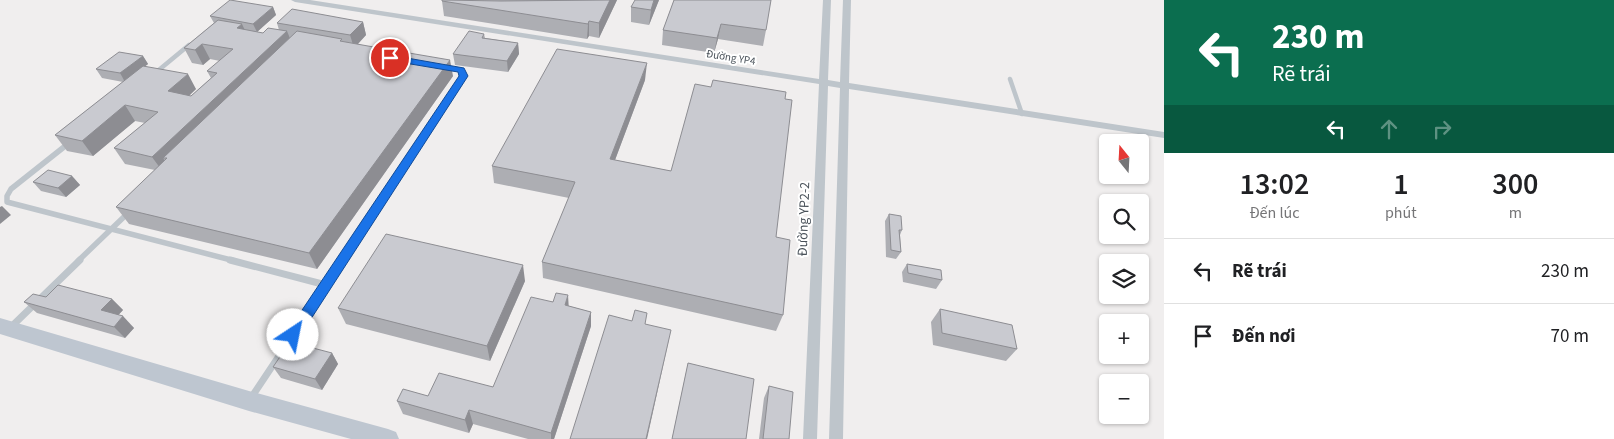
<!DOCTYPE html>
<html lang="vi">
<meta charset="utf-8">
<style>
body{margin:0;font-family:"Source Sans 3",sans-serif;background:#f2f2f2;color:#202124;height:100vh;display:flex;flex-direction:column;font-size:19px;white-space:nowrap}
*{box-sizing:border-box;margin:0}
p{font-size:16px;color:#757577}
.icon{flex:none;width:28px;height:28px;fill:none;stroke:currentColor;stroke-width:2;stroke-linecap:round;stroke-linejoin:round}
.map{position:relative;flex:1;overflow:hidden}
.side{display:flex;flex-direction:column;background:#fff;width:450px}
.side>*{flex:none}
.top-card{background:#0b6e4f;color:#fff;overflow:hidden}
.needle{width:32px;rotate:342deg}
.fabs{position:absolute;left:1099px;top:134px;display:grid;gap:10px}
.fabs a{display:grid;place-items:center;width:50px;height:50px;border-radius:5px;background:#fff;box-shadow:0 1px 4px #0004;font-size:25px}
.pin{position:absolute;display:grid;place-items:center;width:42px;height:42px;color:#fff;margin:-21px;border:2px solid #fff;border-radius:50%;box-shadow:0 1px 5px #0007}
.me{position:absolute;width:55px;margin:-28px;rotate:34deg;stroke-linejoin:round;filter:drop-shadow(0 0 4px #0008)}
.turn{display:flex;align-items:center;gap:18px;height:105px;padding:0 25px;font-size:22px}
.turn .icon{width:65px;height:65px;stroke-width:2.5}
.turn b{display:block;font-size:35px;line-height:42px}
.lanes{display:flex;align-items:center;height:48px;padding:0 25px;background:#0003;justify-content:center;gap:25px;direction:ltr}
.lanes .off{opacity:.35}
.eta{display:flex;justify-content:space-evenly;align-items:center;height:85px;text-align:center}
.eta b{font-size:30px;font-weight:600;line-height:35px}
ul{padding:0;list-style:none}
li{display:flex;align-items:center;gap:15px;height:65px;padding:0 25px;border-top:1px solid #e0e0e0}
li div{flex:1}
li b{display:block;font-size:19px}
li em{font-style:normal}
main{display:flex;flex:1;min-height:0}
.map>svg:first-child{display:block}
</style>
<main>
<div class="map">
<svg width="1164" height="439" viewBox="0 0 1164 439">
<rect width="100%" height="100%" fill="#f0eeee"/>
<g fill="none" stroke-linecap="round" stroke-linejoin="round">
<g stroke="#bec5cb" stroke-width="4.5">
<path d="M154,74L189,45"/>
<path d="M1010,79L1022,114"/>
<path d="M438,117L464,76L461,70L445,68"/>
</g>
<g stroke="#bec5cb" stroke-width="5.5">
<path d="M69,143L11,189L7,196V202L235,261"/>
<path d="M78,261L128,213"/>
<path d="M342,261L439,116"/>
</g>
<g stroke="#bec5cb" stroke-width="7">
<path d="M230,260L326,285"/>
<path d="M11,327L80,260"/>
<path d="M251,398L343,260"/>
</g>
<path fill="#bec5cb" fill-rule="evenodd" d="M291,0H310L819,79L823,0H831L828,80L840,82L843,0H851L849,83L1164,132V138L849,89L843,439H829L840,88L828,86L817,439H803L819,84L295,2Z"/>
<path fill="#bec6d0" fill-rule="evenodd" d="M0,318L249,391L388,429L396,432L399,439H351L249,411L0,334Z"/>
</g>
<g fill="#adaeb3">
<path d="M501,0H617L599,38L589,36L587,39L444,16L442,1Z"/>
<path d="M659,0L649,25L631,22V7Z"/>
<path d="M674,0L766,30L763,46L718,39L714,53L662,45L663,30Z"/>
<path d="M273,7L276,15L257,32L263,33L279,30L277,23L363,22L366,35L358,44L453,76L317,269L129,224L116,207L155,170L125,164L114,148L145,123L135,121L93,156L67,151L55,135L123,82L102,78L96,69L143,56L148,64L145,66L196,89L189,96H191L211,78L207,71L220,61L210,59L203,65L192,63L184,48L214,23L210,16Z"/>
<path d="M484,34L485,38L518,43L519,54L508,72L455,65L453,54Z"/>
<path d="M645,80L615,160L671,171L785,99L776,237L783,315L776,331L543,278L542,262L569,198L494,183L492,166Z"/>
<path d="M72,176L80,185L66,197L41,191L33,182Z"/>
<path d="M889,214L902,230L900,235L901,252L896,259L886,257L885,221Z"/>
<path d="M907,264L942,280L936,289L903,282L902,272Z"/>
<path d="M525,281L490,361L346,324L338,308Z"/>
<path d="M46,297L112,299L123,310L118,315L134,328L125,338L37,313L24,302Z"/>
<path d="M569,306L591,312V326L554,439H528L473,424L469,433L403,414L397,401L428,396L493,387Z"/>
<path d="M940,309L1017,349L1006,361L933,345L931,322Z"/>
<path d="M332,353L338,364L322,390L281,378L273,367Z"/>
<path d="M688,363L746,439H672Z"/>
<path d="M769,386L789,439H759L764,398Z"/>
</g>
<g fill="#8d8d92">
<path d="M610,0H617L599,38V23Z"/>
<path d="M654,0H659L649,25L651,10Z"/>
<path d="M273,7L276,15L257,32L253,24Z"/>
<path d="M589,21V36L587,39L588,24Z"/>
<path d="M363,22L366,35L354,48L350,35Z"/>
<path d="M242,24L249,39L237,28Z"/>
<path d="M721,24L718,39L714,53L717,38Z"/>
<path d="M287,31L293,46L167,158H163L168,166L163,172L152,157Z"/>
<path d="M518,43L519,54L508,72L507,61Z"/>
<path d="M202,44L210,59L203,65L195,50Z"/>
<path d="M143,56L148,64L125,82L120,73Z"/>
<path d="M450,60L453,76L317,269L309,253Z"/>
<path d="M647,63L645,80L609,176L610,159Z"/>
<path d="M188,74L196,89L177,107L168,91Z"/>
<path d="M125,105L135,121L93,156L82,141Z"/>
<path d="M72,176L80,185L66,197L58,188Z"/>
<path d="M2,206L11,215L0,224V207Z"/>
<path d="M523,265L525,281L490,361L487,346Z"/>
<path d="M568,295L569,311L565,305Z"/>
<path d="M112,299L123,310L112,322L101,310Z"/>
<path d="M591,312V326L554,439H551V433Z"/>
<path d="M123,316L134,328L125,338L114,327Z"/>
<path d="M671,330L647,439H646Z"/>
<path d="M332,353L338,364L322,390L315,379Z"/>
<path d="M469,410L473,424L469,433L465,420Z"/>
</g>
<g fill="#c9cad0" stroke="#8d8d92">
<path d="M230,0L273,7L253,24L210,16Z"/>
<path d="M442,0L501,1L610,0L599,23L589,21L588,24L442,1Z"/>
<path d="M635,0H654L651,10L631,7Z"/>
<path d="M674,0H771L766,30L721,24L717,38L663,30Z"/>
<path d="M292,9L363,22L350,35L277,23Z"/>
<path d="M218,20L242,24L237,28L263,33L268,28L287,31L152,157L114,148L158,112L125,105L82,141L55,135L143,66L188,74L168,91L191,96L217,73L207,71L233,49L202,44L195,50L184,48Z"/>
<path d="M297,31L342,39L340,41L368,46L450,60L309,253L116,207L167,158H163Z"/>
<path d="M469,31L484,34L482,38L518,43L507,61L453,54Z"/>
<path d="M557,49L647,63L610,159L671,171L695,84L711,87L713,80L786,92L785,99L792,100L776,237L790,240L783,315L542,262L575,182L492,166Z"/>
<path d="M119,52L143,56L120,73L96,69Z"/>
<path d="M48,170L72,176L58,188L33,182Z"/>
<path d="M889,214L901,216L902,230H899L901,252L891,250Z"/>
<path d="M386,234L523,265L487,346L338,308Z"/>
<path d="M907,264L941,270L942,280L908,273Z"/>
<path d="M58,285L112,299L101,310L123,316L114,327L24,302L33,294L46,297Z"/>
<path d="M556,293L568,295L565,305L591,312L551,433L469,410L465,420L397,401L403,389L428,396L439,373L493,387L531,297L553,302Z"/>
<path d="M940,309L1012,325L1017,349L942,333Z"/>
<path d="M635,310L647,313L645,324L671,330L646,439H570L609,315L632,321Z"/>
<path d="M290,342L332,353L315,379L273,367Z"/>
<path d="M688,363L754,379L746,439H672Z"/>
<path d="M769,386L793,392L789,439H763Z"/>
</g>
<path fill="#1a73e8" stroke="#114b97" d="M390,55L464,68L468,76L298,339L293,341L288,339L287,335L288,331L459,76L458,72L387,60V56Z"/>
<g text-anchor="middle" stroke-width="4" stroke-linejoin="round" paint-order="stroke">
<g font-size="11" fill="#495159" stroke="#fff">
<text transform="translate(731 57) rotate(9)" y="4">Đường YP4</text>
</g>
<g font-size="14" fill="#495159" stroke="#fff">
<text transform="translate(803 219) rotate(-88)" y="5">Đường YP2-2</text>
</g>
</g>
</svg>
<div class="fabs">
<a><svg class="needle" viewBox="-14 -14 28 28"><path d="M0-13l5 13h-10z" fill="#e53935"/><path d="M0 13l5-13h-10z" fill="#757577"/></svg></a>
<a><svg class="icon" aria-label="search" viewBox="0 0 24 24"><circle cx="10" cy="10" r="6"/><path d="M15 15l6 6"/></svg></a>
<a><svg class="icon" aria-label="layers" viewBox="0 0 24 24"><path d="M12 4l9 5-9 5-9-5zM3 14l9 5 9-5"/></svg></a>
<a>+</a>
<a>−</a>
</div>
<div class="pin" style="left:390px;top:58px;background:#d93025"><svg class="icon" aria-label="arrive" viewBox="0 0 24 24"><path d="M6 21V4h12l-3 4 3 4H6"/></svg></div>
<svg class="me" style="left:293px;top:335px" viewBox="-20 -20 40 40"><circle r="19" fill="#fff"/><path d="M0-13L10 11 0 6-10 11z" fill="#1a73e8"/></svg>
</div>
<section class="side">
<div class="top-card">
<div class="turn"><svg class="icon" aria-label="left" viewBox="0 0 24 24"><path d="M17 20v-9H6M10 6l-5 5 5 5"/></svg><div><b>230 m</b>Rẽ trái</div></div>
<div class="lanes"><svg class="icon" aria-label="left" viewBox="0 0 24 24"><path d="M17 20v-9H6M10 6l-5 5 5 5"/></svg><svg class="icon off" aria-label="ahead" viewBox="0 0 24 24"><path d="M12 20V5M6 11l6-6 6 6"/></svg><svg class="icon off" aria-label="right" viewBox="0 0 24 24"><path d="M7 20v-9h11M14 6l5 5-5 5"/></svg></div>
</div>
<div class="eta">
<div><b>13:02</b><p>Đến lúc</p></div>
<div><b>1</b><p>phút</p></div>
<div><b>300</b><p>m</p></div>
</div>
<ul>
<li><svg class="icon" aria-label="left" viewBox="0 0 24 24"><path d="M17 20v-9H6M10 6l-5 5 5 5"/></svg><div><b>Rẽ trái</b></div><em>230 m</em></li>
<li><svg class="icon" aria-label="arrive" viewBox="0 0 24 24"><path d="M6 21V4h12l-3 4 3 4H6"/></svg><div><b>Đến nơi</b></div><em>70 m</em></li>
</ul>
</section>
</main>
